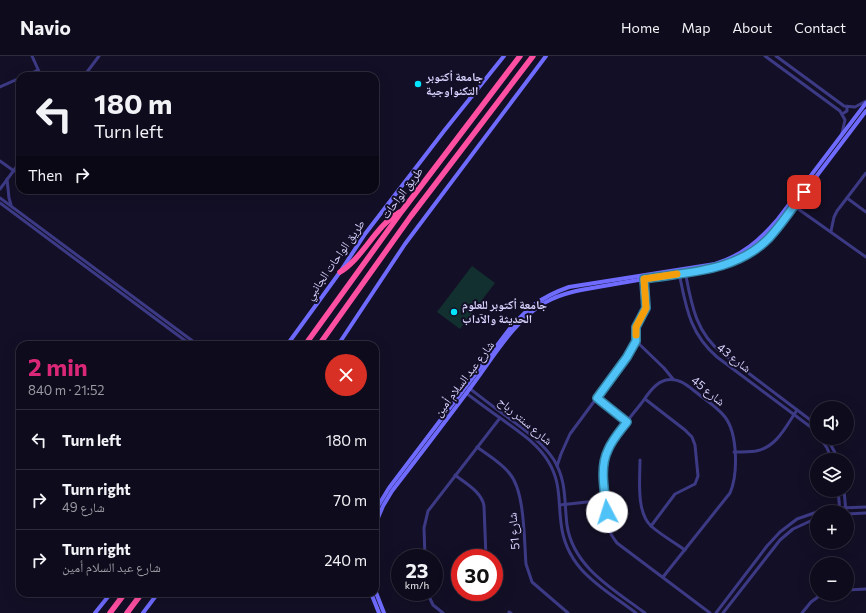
<!DOCTYPE html>
<meta charset="utf-8">
<style>
body{margin:0;font-family:Commissioner,"Noto Naskh Arabic",sans-serif;background:#171425;color:#f1f3f6;height:100vh;display:flex;flex-direction:column;font-size:15px;white-space:nowrap}
*{box-sizing:border-box;margin:0}
p{font-size:13px;color:#9b9ba3}
.icon{flex:none;width:22px;height:22px;fill:none;stroke:currentColor;stroke-width:2;stroke-linecap:round;stroke-linejoin:round}
.map{position:relative;flex:1;overflow:hidden}
.side{position:absolute;left:16px;top:285px;width:363px;height:256px;display:flex;flex-direction:column;background:#0e0b1c;border-radius:12px;box-shadow:0 4px 16px #0002,0 0 0 1px #2e2b3b}
.side>*{flex:none}
.hud{position:absolute;left:16px;top:16px;width:363px;height:122px;border-radius:12px;box-shadow:0 4px 16px #0002,0 0 0 1px #2e2b3b;background:#0e0b1c;color:#f1f3f6;overflow:hidden}
.fabs{position:absolute;left:810px;top:345px;display:grid;gap:8px}
.fabs a{display:grid;place-items:center;width:44px;height:44px;border-radius:50%;background:#0e0b1c;box-shadow:0 4px 16px #0002,0 0 0 1px #2e2b3b;font-size:20px}
.speed{position:absolute;left:391px;top:493px;display:flex;gap:8px;font-size:20px;font-weight:700;text-align:center}
.speed>*{display:grid;place-content:center;width:52px;height:52px;border-radius:50%;background:#0e0b1c;box-shadow:0 4px 16px #0002,0 0 0 1px #2e2b3b;line-height:1}
.speed small{font-size:10px;font-weight:400}
.speed .limit{border:6px solid #d22;background:#fff;color:#111}
.pin{position:absolute;display:grid;place-items:center;width:34px;height:34px;color:#fff;margin:-17px;border-radius:8px;box-shadow:0 2px 6px #0006}
.me{position:absolute;width:44px;margin:-22px;rotate:355deg;stroke-linejoin:round;filter:drop-shadow(0 0 3px #0008)}
.turn{display:flex;align-items:center;gap:14px;height:84px;padding:0 12px;font-size:18px}
.turn .icon{width:52px;height:52px;stroke-width:2.5}
.turn b{display:block;font-size:28px;line-height:34px}
.then{display:flex;align-items:center;height:38px;padding:0 12px;background:#0003;gap:8px;font-size:15px}
.round{display:grid;place-items:center;flex:none;width:42px;height:42px;border-radius:21px;background:#171425}
.head{display:flex;align-items:center;justify-content:space-between;height:68px;padding:0 12px}
h1{font-size:24px;font-weight:700;line-height:30px;color:#db2777}
ul{padding:0;list-style:none}
li{display:flex;align-items:center;gap:12px;height:60px;padding:0 12px;border-top:1px solid #2e2b3b}
li div{flex:1}
li b{display:block;font-size:15px}
li em{font-style:normal}
header{display:flex;align-items:center;gap:24px;box-sizing:border-box;height:56px;padding:0 20px;background:#0e0b1c;border-bottom:1px solid #2e2b3b}
header strong{font-size:19px}
nav{display:flex;gap:22px;margin-inline-start:auto;font-size:14px}
.map>svg:first-child{display:block}
</style>
<header>
<strong>Navio</strong>
<nav><a>Home</a><a>Map</a><a>About</a><a>Contact</a></nav>
</header>
<div class="map">
<svg width="866" height="557" viewBox="0 0 866 557">
<rect width="100%" height="100%" fill="#130f26"/>
<path fill="#12302f" d="M472,210L495,227L460,273L437,256Z"/>
<g fill="none" stroke-linecap="round" stroke-linejoin="round">
<g stroke="#3d3a85" stroke-width="3">
<path d="M32,0L41,20"/>
<path d="M765,0L840,55L845,64L842,77"/>
<path d="M776,0L844,50L855,51L866,45"/>
<path d="M25,20L38,14"/>
<path d="M84,20L99,0"/>
<path d="M0,31L20,22"/>
<path d="M842,58L847,55V51"/>
<path d="M0,105L14,115"/>
<path d="M7,123L9,142L11,149"/>
<path d="M0,133L20,106"/>
<path d="M0,142L198,289"/>
<path d="M847,142L866,156"/>
<path d="M0,147L191,289"/>
<path d="M794,150L866,201"/>
<path d="M831,175L834,161L837,155L866,117"/>
<path d="M685,215C691,246 695,276 722,297L817,369"/>
<path d="M679,217C686,250 689,277 717,301L812,372L817,378"/>
<path d="M636,285L664,312L673,323"/>
<path d="M469,332C482,342 496,353 510,363C526,375 543,387 554,404C567,426 564,445 567,469C573,511 613,533 645,557"/>
<path d="M466,337C478,346 490,355 503,364C519,376 537,387 548,405C561,426 558,443 561,467C566,514 602,531 636,557"/>
<path d="M597,342L627,366"/>
<path d="M645,343L685,374L692,381L695,389L698,420L695,428L675,438L651,470"/>
<path d="M820,382L827,392L832,404"/>
<path d="M827,382L839,404"/>
<path d="M477,391C488,399 502,407 510,418C525,436 524,484 526,508L532,526L568,557"/>
<path d="M734,396C742,396 749,396 756,395C777,391 786,370 797,354"/>
<path d="M640,404C640,423 636,456 651,470C661,479 674,486 685,494"/>
<path d="M557,410L561,398L570,378L624,305L636,285V271L646,252L644,223"/>
<path d="M455,419C465,427 482,436 484,450L486,502"/>
<path d="M838,434L840,456"/>
<path d="M844,434L846,456"/>
<path d="M560,449L605,444"/>
<path d="M819,456L840,452L866,451"/>
<path d="M847,458L866,457"/>
<path d="M425,502L424,472L428,455L500,362"/>
<path d="M663,521L730,437C738,419 738,378 725,361C718,352 707,345 697,337C688,330 679,321 666,324C654,327 647,340 640,349C629,363 616,377 608,393C601,408 604,459 609,474C611,479 614,483 617,487L710,557"/>
<path d="M847,534L866,533"/>
<path d="M427,536L433,549L443,557"/>
<path d="M509,556L511,557"/>
<path d="M716,557L767,490L780,476L797,463L817,456"/>
<path d="M723,557L780,484L793,473L817,462"/>
<path d="M802,557L811,546L822,538"/>
</g>
<g stroke="#6f6bff" stroke-width="4">
<path d="M287,289L340,216L365,178L444,75L504,0"/>
<path d="M338,289L405,188L546,0"/>
<path d="M375,455L389,432L508,275C527,252 541,241 569,231L715,208C743,199 759,185 778,163L866,47"/>
<path d="M375,469L383,450L392,435C419,400 445,366 471,331C492,303 515,263 546,246C562,237 580,234 598,231C621,227 644,223 667,219C713,212 742,211 775,175L866,55"/>
<path d="M375,534L384,557"/>
<path d="M371,537L379,557"/>
<path d="M95,557L111,537"/>
<path d="M143,557L158,537"/>
</g>
<g stroke="#ff4fa3" stroke-width="5.5">
<path d="M340,216C363,202 376,169 400,156"/>
<path d="M305,289L402,155L520,0"/>
<path d="M319,289L411,160L533,0"/>
<path d="M110,557L125,537"/>
<path d="M127,557L142,537"/>
</g>
</g>
<g fill="none" stroke-linecap="round" stroke-linejoin="round">
<g stroke="#337fa1" stroke-width="10">
<path id="route" d="M607,456C605,437 599,412 608,394C612,384 620,375 627,366L597,342L627,301L636,285V271L646,252L644,223C687,216 736,216 769,182C782,168 793,151 804,136"/>
</g>
<use href="#route" stroke="#4fc3f7" stroke-width="7"/>
<path stroke="#f59e0b" stroke-width="7" d="M636,279V271L646,252L644,223L677,218"/>
</g>
<g fill="#00e5ff" stroke="#130f26" stroke-width="1.5">
<circle cx="418" cy="28" r="4"/>
<circle cx="454" cy="256" r="4"/>
</g>
<g text-anchor="middle" stroke-width="4" stroke-linejoin="round" paint-order="stroke">
<g font-size="12" font-weight="bold" fill="#d9d4ff" stroke="#130f26" text-anchor="start">
<text x="426" y="25">جامعة أكتوبر<tspan x="426" dy="14">التكنواوجية</tspan></text>
<text x="462" y="253">جامعة أكتوبر للعلوم<tspan x="462" dy="14">الحديثة والآداب</tspan></text>
</g>
<g font-size="12" fill="#d9d4ff" stroke="#130f26">
<text transform="translate(402 137) rotate(-53)" y="4">طريق الواحات</text>
<text transform="translate(335 204) rotate(-55)" y="4">طريق الواحات الجانبي</text>
<text transform="translate(734 302) rotate(38)" y="4">شارع 43</text>
<text transform="translate(464 323) rotate(-53)" y="4">شارع عبد السلام أمين</text>
<text transform="translate(708 335) rotate(39)" y="4">شارع 45</text>
<text transform="translate(525 365) rotate(40)" y="4">شارع سنتر رباح</text>
<text transform="translate(514 475) rotate(-95)" y="4">شارع 51</text>
</g>
</g>
</svg>
<div class="fabs">
<a><svg class="icon" aria-label="sound" viewBox="0 0 24 24"><path d="M4 9h4l5-4v14l-5-4H4zM17 9q2 3 0 6"/></svg></a>
<a><svg class="icon" aria-label="layers" viewBox="0 0 24 24"><path d="M12 4l9 5-9 5-9-5zM3 14l9 5 9-5"/></svg></a>
<a>+</a>
<a>−</a>
</div>
<div class="speed"><div>23<small>km/h</small></div><div class="limit">30</div></div>
<div class="pin" style="left:804px;top:136px;background:#d93025"><svg class="icon" aria-label="arrive" viewBox="0 0 24 24"><path d="M6 21V4h12l-3 4 3 4H6"/></svg></div>
<svg class="me" style="left:607px;top:456px" viewBox="-20 -20 40 40"><circle r="19" fill="#fff"/><path d="M0-13L10 11 0 6-10 11z" fill="#4fc3f7"/></svg>
<div class="hud">
<div class="turn"><svg class="icon" aria-label="left" viewBox="0 0 24 24"><path d="M17 20v-9H6M10 6l-5 5 5 5"/></svg><div><b>180 m</b>Turn left</div></div>
<div class="then">Then<svg class="icon" aria-label="right" viewBox="0 0 24 24"><path d="M7 20v-9h11M14 6l5 5-5 5"/></svg></div>
</div>
<section class="side">
<div class="head"><div><h1>2 min</h1><p>840 m · 21:52</p></div><a class="round" style="background:#d93025;color:#fff"><svg class="icon" aria-label="close" viewBox="0 0 24 24"><path d="M6 6l12 12M18 6L6 18"/></svg></a></div>
<ul>
<li><svg class="icon" aria-label="left" viewBox="0 0 24 24"><path d="M17 20v-9H6M10 6l-5 5 5 5"/></svg><div><b>Turn left</b></div><em>180 m</em></li>
<li><svg class="icon" aria-label="right" viewBox="0 0 24 24"><path d="M7 20v-9h11M14 6l5 5-5 5"/></svg><div><b>Turn right</b><p>شارع 49</p></div><em>70 m</em></li>
<li><svg class="icon" aria-label="right" viewBox="0 0 24 24"><path d="M7 20v-9h11M14 6l5 5-5 5"/></svg><div><b>Turn right</b><p>شارع عبد السلام أمين</p></div><em>240 m</em></li>
</ul>
</section>
</div>
